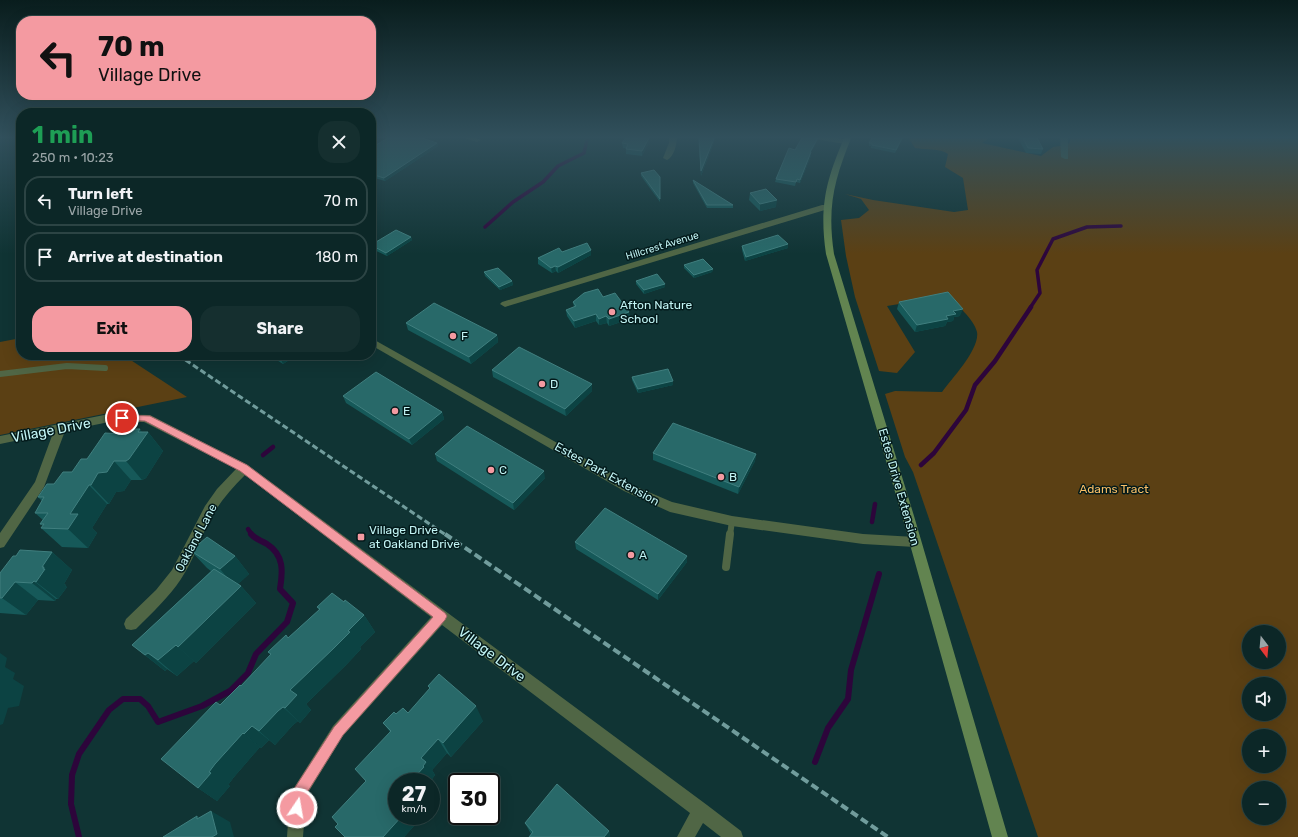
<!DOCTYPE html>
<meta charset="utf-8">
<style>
body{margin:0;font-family:Rubik,sans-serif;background:#152f2f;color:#f1f3f6;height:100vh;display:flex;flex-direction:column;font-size:15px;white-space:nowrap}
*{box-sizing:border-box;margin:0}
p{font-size:13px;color:#9aa5a7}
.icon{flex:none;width:22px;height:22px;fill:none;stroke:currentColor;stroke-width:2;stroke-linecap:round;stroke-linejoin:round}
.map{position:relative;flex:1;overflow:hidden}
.details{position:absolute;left:16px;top:108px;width:360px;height:252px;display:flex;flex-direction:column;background:#0c2727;border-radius:16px;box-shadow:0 4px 16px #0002,0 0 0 1px #2c4444}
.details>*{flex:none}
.hud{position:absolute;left:16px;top:16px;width:360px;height:84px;border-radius:16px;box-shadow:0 4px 16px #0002,0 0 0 1px #2c4444;background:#f49aa1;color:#111;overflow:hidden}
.needle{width:26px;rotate:164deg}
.tools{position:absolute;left:1242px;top:625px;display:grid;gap:8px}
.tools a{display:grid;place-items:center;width:44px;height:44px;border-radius:50%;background:#0c2727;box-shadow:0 4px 16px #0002,0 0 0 1px #2c4444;font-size:20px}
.speed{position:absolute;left:388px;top:773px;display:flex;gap:8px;font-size:20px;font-weight:700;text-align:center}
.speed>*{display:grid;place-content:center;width:52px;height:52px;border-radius:50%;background:#0c2727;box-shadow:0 4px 16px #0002,0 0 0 1px #2c4444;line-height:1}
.speed small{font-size:10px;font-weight:400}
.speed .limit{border:2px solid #111;border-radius:6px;background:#fff;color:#111}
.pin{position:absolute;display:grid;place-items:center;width:34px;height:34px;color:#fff;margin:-17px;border:2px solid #fff;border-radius:50%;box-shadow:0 1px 4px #0007}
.me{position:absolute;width:44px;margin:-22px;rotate:12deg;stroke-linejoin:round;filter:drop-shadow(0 0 3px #0008)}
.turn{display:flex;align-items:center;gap:14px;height:84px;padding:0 16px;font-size:18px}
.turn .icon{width:52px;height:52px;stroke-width:2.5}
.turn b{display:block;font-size:28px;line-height:34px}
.round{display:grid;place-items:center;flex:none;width:42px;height:42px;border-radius:16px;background:#152f2f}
.overview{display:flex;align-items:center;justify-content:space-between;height:68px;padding:0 16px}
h1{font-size:24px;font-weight:700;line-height:30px;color:#1e9e55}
.cta{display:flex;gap:8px;margin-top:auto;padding:8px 16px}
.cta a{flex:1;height:46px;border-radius:16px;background:#f49aa1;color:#111;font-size:16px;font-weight:700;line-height:46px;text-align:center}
.cta a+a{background:#152f2f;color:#f1f3f6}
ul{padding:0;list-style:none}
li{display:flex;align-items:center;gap:12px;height:50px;margin:0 8px 6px;padding:0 8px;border:2px solid #2c4444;border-radius:16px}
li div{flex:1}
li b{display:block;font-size:15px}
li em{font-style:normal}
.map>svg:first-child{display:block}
</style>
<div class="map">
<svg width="1298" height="837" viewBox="0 0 1298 837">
<rect width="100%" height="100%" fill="#103434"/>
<g fill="#5b4014" fill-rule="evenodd">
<path d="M907,136H1010L989,138L982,143C1002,147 1021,152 1041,156L1053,147L1067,145L1070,142V136H1298V837H1038L913,472L905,457L885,394L895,391L942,392C952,378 980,349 977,332C974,319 956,304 948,296L887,306L915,352L897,373L879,371L855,297L846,256L841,220L859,218L869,210L861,199L845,194L873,200L954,212L968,210L963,178L945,167L948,154C940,148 925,150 915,148ZM1249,632H1279V662H1249ZM1249,684H1279V714H1249ZM1249,736H1279V766H1249ZM1249,788H1279V818H1249Z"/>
<path d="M21,338V355H123L187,397L0,435V342Z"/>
</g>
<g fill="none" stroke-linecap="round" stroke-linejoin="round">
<g stroke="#2d053b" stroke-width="3.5">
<path d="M485,227L513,202L543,182L558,166L584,153L587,140L590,136"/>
<path d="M1030,308L1040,293L1037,270L1053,239L1087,227L1121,226"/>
</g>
<g stroke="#2d053b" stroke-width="4.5">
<path d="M263,455L273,447"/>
<path d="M921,465L934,453L966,410L975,385L995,361L1031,307"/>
<path d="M872,522L875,504"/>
<path d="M248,529L252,535"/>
</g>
<g stroke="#2d053b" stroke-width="6">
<path d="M815,762L828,728L848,699L851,670L879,574"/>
<path d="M79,837L71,804L72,775L79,754L109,710L123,699H140L148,706L158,722L202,706L230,691L248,673L256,654L287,622L293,603L280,589C283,571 284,555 267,544C261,540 256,540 251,534"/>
</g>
<path stroke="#506645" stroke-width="4.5" d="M811,136L847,142"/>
<g stroke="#506645" stroke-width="6">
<path d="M0,374L67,366L105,368"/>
<path d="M730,535L732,521"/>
</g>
<path stroke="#506645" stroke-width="8" d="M726,567L730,534"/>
<g fill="#506645" fill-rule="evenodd">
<path d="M459,136H472L481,140L477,142Z"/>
<path d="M669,136H677C677,144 674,157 667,160L663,158L669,143Z"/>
<path d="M1060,136H1068V159H1065L1061,157Z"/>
<path d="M822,205H825L829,207L828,209L508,306L505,307L500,304L502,302Z"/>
<path d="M371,338L632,485L672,502L732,516L863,534L915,537L919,538L921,542L919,546L915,547L863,544L732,526L670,512L624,491L371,345Z"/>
<path d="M109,414L150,415L248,465L707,805L741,831L743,837H721L703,823L695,837H677L690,813L442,625L343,736L306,796L303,837H287L290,794L333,726L431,617L245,475C231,489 219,503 209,521C200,540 193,561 181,579C169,597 152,613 136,629L131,630L126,629L124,624L126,619L156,590L172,570L205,506L217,489L236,469L144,422H109L65,431L44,487L4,547L0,548V533L35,482L53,433L0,444V436Z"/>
</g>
<path fill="#628450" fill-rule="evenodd" d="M845,136H852C834,180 827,206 834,254L914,516L1008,837H992L902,516L826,254C819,206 826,180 845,136Z"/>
<path stroke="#719c9c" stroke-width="3" stroke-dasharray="6 3" stroke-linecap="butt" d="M178,355L446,535"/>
<path stroke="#719c9c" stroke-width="4" stroke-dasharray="8 4" stroke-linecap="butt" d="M445,534L888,837"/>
</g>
<g fill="#165959">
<path d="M698,136L716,137L701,176Z"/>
<path d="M904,136L895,153L871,148V146H869V143Z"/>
<path d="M1017,136H1036L1043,149L1041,154L1026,153Z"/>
<path d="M817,141L811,152V156L800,183L796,182L795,186L775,182L776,179L795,150Z"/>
<path d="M649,142L642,156L626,154V148H623L622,143Z"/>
<path d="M437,143L438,146L385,181L371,177V148Z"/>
<path d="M641,173L660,177V202L641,176Z"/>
<path d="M693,180L733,205V208H707L693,183Z"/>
<path d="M750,193L776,207L760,211L749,200Z"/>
<path d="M411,237L412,240L387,256L372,249L371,246V245Z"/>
<path d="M788,244V248L745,261L742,250V246Z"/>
<path d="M562,252L591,255L558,273L556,271L552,273L538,264V258Z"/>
<path d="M684,265L713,269L712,272L694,278L684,268Z"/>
<path d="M484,272L512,281L513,285L500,290L485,276Z"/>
<path d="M636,281L665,284V287L644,294L636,284Z"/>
<path d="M603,297L629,312L630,319L609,326L607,323L599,325L596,321L575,328L567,316L566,310L574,307L573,302Z"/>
<path d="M899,302L960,316L954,317L953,321L947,322L945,326L915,332L897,309Z"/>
<path d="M406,323L497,335L498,342L471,364L408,330Z"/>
<path d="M269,355H297L283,364Z"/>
<path d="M492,370L592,391L566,416L493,377Z"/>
<path d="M632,377L673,385L638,393L632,380Z"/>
<path d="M343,396L442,412L444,419L412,445L346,403Z"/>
<path d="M148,432L163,451L146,478L142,480H131L124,491L116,492L109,504H107L92,528L97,533L88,548L62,547L41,528L43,526L40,524L43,520L35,513L42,501L38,497L54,484L72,472L87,459L123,434Z"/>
<path d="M653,453L756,454L755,461L738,494L653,460Z"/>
<path d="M435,454L545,478L514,510L437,461Z"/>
<path d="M575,542L687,556V562L658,600L576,549Z"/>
<path d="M191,551L235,556L249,574L238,584L241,586L256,603L196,663L194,661L177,676L167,669L165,671L132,645L211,571L207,568Z"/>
<path d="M52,552L72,570L64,584L66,585L65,586L67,587L58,599H56L55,601L38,600L26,615L0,613V573L16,556Z"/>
<path d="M344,602L364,615L375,632L360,647L361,649L346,665L306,704L311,710L300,723L298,721L293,725L275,745L269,740L261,748L260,747L234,777L228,785L230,786L217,801L198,788L220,705L241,686L271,655L268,652L288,638L319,610L317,607Z"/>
<path d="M428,686L483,721L451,757L447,753L432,770L435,775L432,779L433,780L397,816H404L414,826L404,837H345L338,824L366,781L390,732L383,723L396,714L408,713L430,689Z"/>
<path d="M525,823L609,831L610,837H529L531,834Z"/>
</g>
<g fill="#0c4343">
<path d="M715,136H716L701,176V171Z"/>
<path d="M903,136H904L895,153L896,150Z"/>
<path d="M649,138V142L642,156V151Z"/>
<path d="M818,138L817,141L809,155L810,152Z"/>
<path d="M437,143L438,146L385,181L384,178Z"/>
<path d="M811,152V156L800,183V180Z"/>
<path d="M777,200L776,207L760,211V204Z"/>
<path d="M411,237L412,240L387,256L386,253Z"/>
<path d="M788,244V248L745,261L746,257Z"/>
<path d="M591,250V255L558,273V267Z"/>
<path d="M555,266L556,271L552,273L551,268Z"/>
<path d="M713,269L712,272L694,278V275Z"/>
<path d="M512,281L513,285L500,290L499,287Z"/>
<path d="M665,284V287L644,294V290Z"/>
<path d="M963,309L960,316L954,317L953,321L947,322L945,326L915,332L917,325L946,316L953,311Z"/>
<path d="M629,312L630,319L609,326V319Z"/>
<path d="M596,314V321L575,328L574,321Z"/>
<path d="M606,316L607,323L599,325V319Z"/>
<path d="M497,335L498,342L471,364L469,357Z"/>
<path d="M283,355H297L283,364L280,357Z"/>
<path d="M673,381V385L638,393V389Z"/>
<path d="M592,384V391L566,416L565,409Z"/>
<path d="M442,412L444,419L412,445L409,439Z"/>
<path d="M140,429L145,436L148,432L163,451L146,478L142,480L126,461Z"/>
<path d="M756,454L755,461L738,494L739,487Z"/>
<path d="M114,461L131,480L124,491L116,492L109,504L91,485L98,473Z"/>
<path d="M544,471L545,478L514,510L513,503Z"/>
<path d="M89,485L107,504L92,528L97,533L88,548L68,529L70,514Z"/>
<path d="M52,552L72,570L64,584L66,585L65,586L67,587L58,599L36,582L42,567Z"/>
<path d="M235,556L249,574L235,587L220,569Z"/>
<path d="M687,556V562L658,600V594Z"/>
<path d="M34,581L56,599L55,601L32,583Z"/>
<path d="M15,582L38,600L26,615L2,598Z"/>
<path d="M241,586L256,603L196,663L178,647Z"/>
<path d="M364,615L375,632L360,647L361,649L346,665L306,704L311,710L300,723L285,708L290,690L348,631Z"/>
<path d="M176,645L194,661L177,676L158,660Z"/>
<path d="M0,653L7,658L5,667L15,673L13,679L24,686L19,706L8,708L3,724L0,725V726Z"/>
<path d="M148,653L167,669L165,671L145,655Z"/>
<path d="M476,706L483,721L451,757L443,743Z"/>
<path d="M283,707L298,721L293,725L275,745L259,731L278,711Z"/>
<path d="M252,726L269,740L261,748L244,734Z"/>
<path d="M243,733L260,747L234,777L228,785L230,786L217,801L198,788L215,764Z"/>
<path d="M438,739L447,753L432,770L435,775L432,779L433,780L431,782H410L423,766L421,758Z"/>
<path d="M397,796V809L391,803Z"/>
<path d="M211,811L230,822L234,837H212L197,819V816L215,826Z"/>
<path d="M402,816H404L414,826L404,837H383Z"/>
<path d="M609,831L610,837H604Z"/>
</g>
<g fill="#286969" stroke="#407f7f">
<path d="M391,136H416L437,143L384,178L371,174V148Z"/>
<path d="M627,136H649V138L642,151L626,149L628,144L622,143Z"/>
<path d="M699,136H715L701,171Z"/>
<path d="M803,136H812L818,138L810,152H811L800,180L797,179L796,182L776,179L789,148L795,150Z"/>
<path d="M873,136H903L896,150L872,145V143H869Z"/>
<path d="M1022,136H1036L1043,149L1028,148Z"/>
<path d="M654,170L660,177V199L641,173Z"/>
<path d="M693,180L733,205H707Z"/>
<path d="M766,189L777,200L760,204L750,193Z"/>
<path d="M396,230L411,237L386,253L371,245Z"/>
<path d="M778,235L788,244L746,257L742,246Z"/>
<path d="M587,243L591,250L558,267L555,266L551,268L538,258L559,248L562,252Z"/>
<path d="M703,259L713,269L694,275L684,265Z"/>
<path d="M498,268L512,281L499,287L484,272Z"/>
<path d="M657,274L665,284L644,290L636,281Z"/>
<path d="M598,289L603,297L615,293L629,312L609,319L606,316L599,319L596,314L574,321L566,310L576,306L573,302L584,293Z"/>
<path d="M948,292L963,309L953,311L956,314L946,316L948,319L917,325L899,302Z"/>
<path d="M434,303L497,335L469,357L406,323Z"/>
<path d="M519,347L592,384L565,409L492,370Z"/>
<path d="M276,355H283L280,357Z"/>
<path d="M668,369L673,381L638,389L632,377Z"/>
<path d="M376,372L442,412L409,439L343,396Z"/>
<path d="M673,423L756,454L739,487L653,453Z"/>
<path d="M467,426L544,471L513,503L435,454Z"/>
<path d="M126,429H140L138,432H148L129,459L126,461H114L107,472L98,473L91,485H89L70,514H78L68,529L41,528L44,524H40L48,513H35L44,497H38L47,484H54L63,472H72L81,459H87L105,433L123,434Z"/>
<path d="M605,508L687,556L658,594L575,542Z"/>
<path d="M207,537L235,556L220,569L191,551Z"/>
<path d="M20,550L52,552L42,567H44L43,569H45L36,582L34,581L32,583L15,582L2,598H0V573L13,556H16Z"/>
<path d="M214,569L241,586L178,647L176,645L158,660L148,653L145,655L132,645Z"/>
<path d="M332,593L344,602L345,600L364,615L348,631L350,632L334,648L290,690L297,695L285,708L283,707L278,711L259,731L252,726L244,734L243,733L215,764L209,772L211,773L198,788L161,759L216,702L220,705L240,685L241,686L271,654L268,652L286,635L288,638L320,609L317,607Z"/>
<path d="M439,674L476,706L443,743L438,739L421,758L426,762L423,766L424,767L410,782H397V796L391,803L397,809V816H402L383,837H345L335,827L338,824L332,817L366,781L355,769L391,731L383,723L394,712L396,714L403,708L408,713L430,688L428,686Z"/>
<path d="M557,784L609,831L604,837H529L533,832L525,823Z"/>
<path d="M211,811L217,834L212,837H163L197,816V819Z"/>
</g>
<linearGradient id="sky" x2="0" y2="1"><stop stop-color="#091d1d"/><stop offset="0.54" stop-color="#31505c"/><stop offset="1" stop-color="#31505c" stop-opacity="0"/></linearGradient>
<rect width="1298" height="254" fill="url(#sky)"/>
<path fill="#f49aa1" stroke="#9f6469" d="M122,415L150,416L247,465L445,613L447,616L445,620L343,735L305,796L302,813L297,815L292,813L290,808L294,789L334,727L433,617L240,471L145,421L118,420L117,418L118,416Z"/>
<g fill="#f49aa1" stroke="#031a1b" stroke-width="1.5">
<circle cx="612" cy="312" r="4"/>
<circle cx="453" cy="336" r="4"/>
<circle cx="542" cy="384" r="4"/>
<circle cx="395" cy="411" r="4"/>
<circle cx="491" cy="470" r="4"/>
<circle cx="721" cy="477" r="4"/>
<rect x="357" y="533" width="8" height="8" rx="2"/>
<circle cx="631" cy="555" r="4"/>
</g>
<g text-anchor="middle" stroke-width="3" stroke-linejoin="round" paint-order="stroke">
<g font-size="10" fill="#c2f4f4" stroke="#031a1b">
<text transform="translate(662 245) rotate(-17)" y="4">Hillcrest Avenue</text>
</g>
<g font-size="12" fill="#c2f4f4" stroke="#031a1b" text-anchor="start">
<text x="620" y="309">Afton Nature<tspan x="620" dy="14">School</tspan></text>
<text x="461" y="340">F</text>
<text x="550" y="388">D</text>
<text x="403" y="415">E</text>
<text x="499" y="474">C</text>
<text x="729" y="481">B</text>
<text x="369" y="534">Village Drive<tspan x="369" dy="14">at Oakland Drive</tspan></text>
<text x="639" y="559">A</text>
</g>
<g font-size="12" fill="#c2f4f4" stroke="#031a1b">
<text transform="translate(607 474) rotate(29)" y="4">Estes Park Extension</text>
<text transform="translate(899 487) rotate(74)" y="4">Estes Drive Extension</text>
<text transform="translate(196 538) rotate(-62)" y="4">Oakland Lane</text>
</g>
<g font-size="12" fill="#fabf67" stroke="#031a1b">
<text x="1114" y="493">Adams Tract</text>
</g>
<g font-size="14" fill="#c2f4f4" stroke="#031a1b">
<text transform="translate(51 430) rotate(-11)" y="5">Village Drive</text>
<text transform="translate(492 654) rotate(37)" y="5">Village Drive</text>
</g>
</g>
</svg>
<div class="tools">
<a><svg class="needle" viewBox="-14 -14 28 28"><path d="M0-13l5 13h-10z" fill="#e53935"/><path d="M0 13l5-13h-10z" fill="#9aa5a7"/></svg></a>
<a><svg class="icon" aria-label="sound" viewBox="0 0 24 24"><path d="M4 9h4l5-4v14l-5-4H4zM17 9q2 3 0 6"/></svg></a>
<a>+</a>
<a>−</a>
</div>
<div class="speed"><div>27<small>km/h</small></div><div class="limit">30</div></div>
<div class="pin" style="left:122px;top:418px;background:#d93025"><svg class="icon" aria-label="arrive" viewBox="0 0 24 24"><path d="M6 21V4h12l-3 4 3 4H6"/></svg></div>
<svg class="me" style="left:297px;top:808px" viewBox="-20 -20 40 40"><circle r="17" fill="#f49aa1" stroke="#fff" stroke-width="3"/><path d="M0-11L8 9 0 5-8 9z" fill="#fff"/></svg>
<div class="hud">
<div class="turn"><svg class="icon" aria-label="left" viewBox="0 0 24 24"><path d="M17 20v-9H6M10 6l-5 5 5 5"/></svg><div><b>70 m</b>Village Drive</div></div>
</div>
<section class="details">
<div class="overview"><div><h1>1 min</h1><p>250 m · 10:23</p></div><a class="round"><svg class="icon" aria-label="close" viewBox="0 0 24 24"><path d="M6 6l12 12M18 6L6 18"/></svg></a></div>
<ul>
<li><svg class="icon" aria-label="left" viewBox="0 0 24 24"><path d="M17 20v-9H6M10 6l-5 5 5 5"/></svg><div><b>Turn left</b><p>Village Drive</p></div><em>70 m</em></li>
<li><svg class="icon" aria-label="arrive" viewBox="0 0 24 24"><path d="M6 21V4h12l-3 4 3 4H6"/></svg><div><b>Arrive at destination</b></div><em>180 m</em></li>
</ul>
<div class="cta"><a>Exit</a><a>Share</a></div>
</section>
</div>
